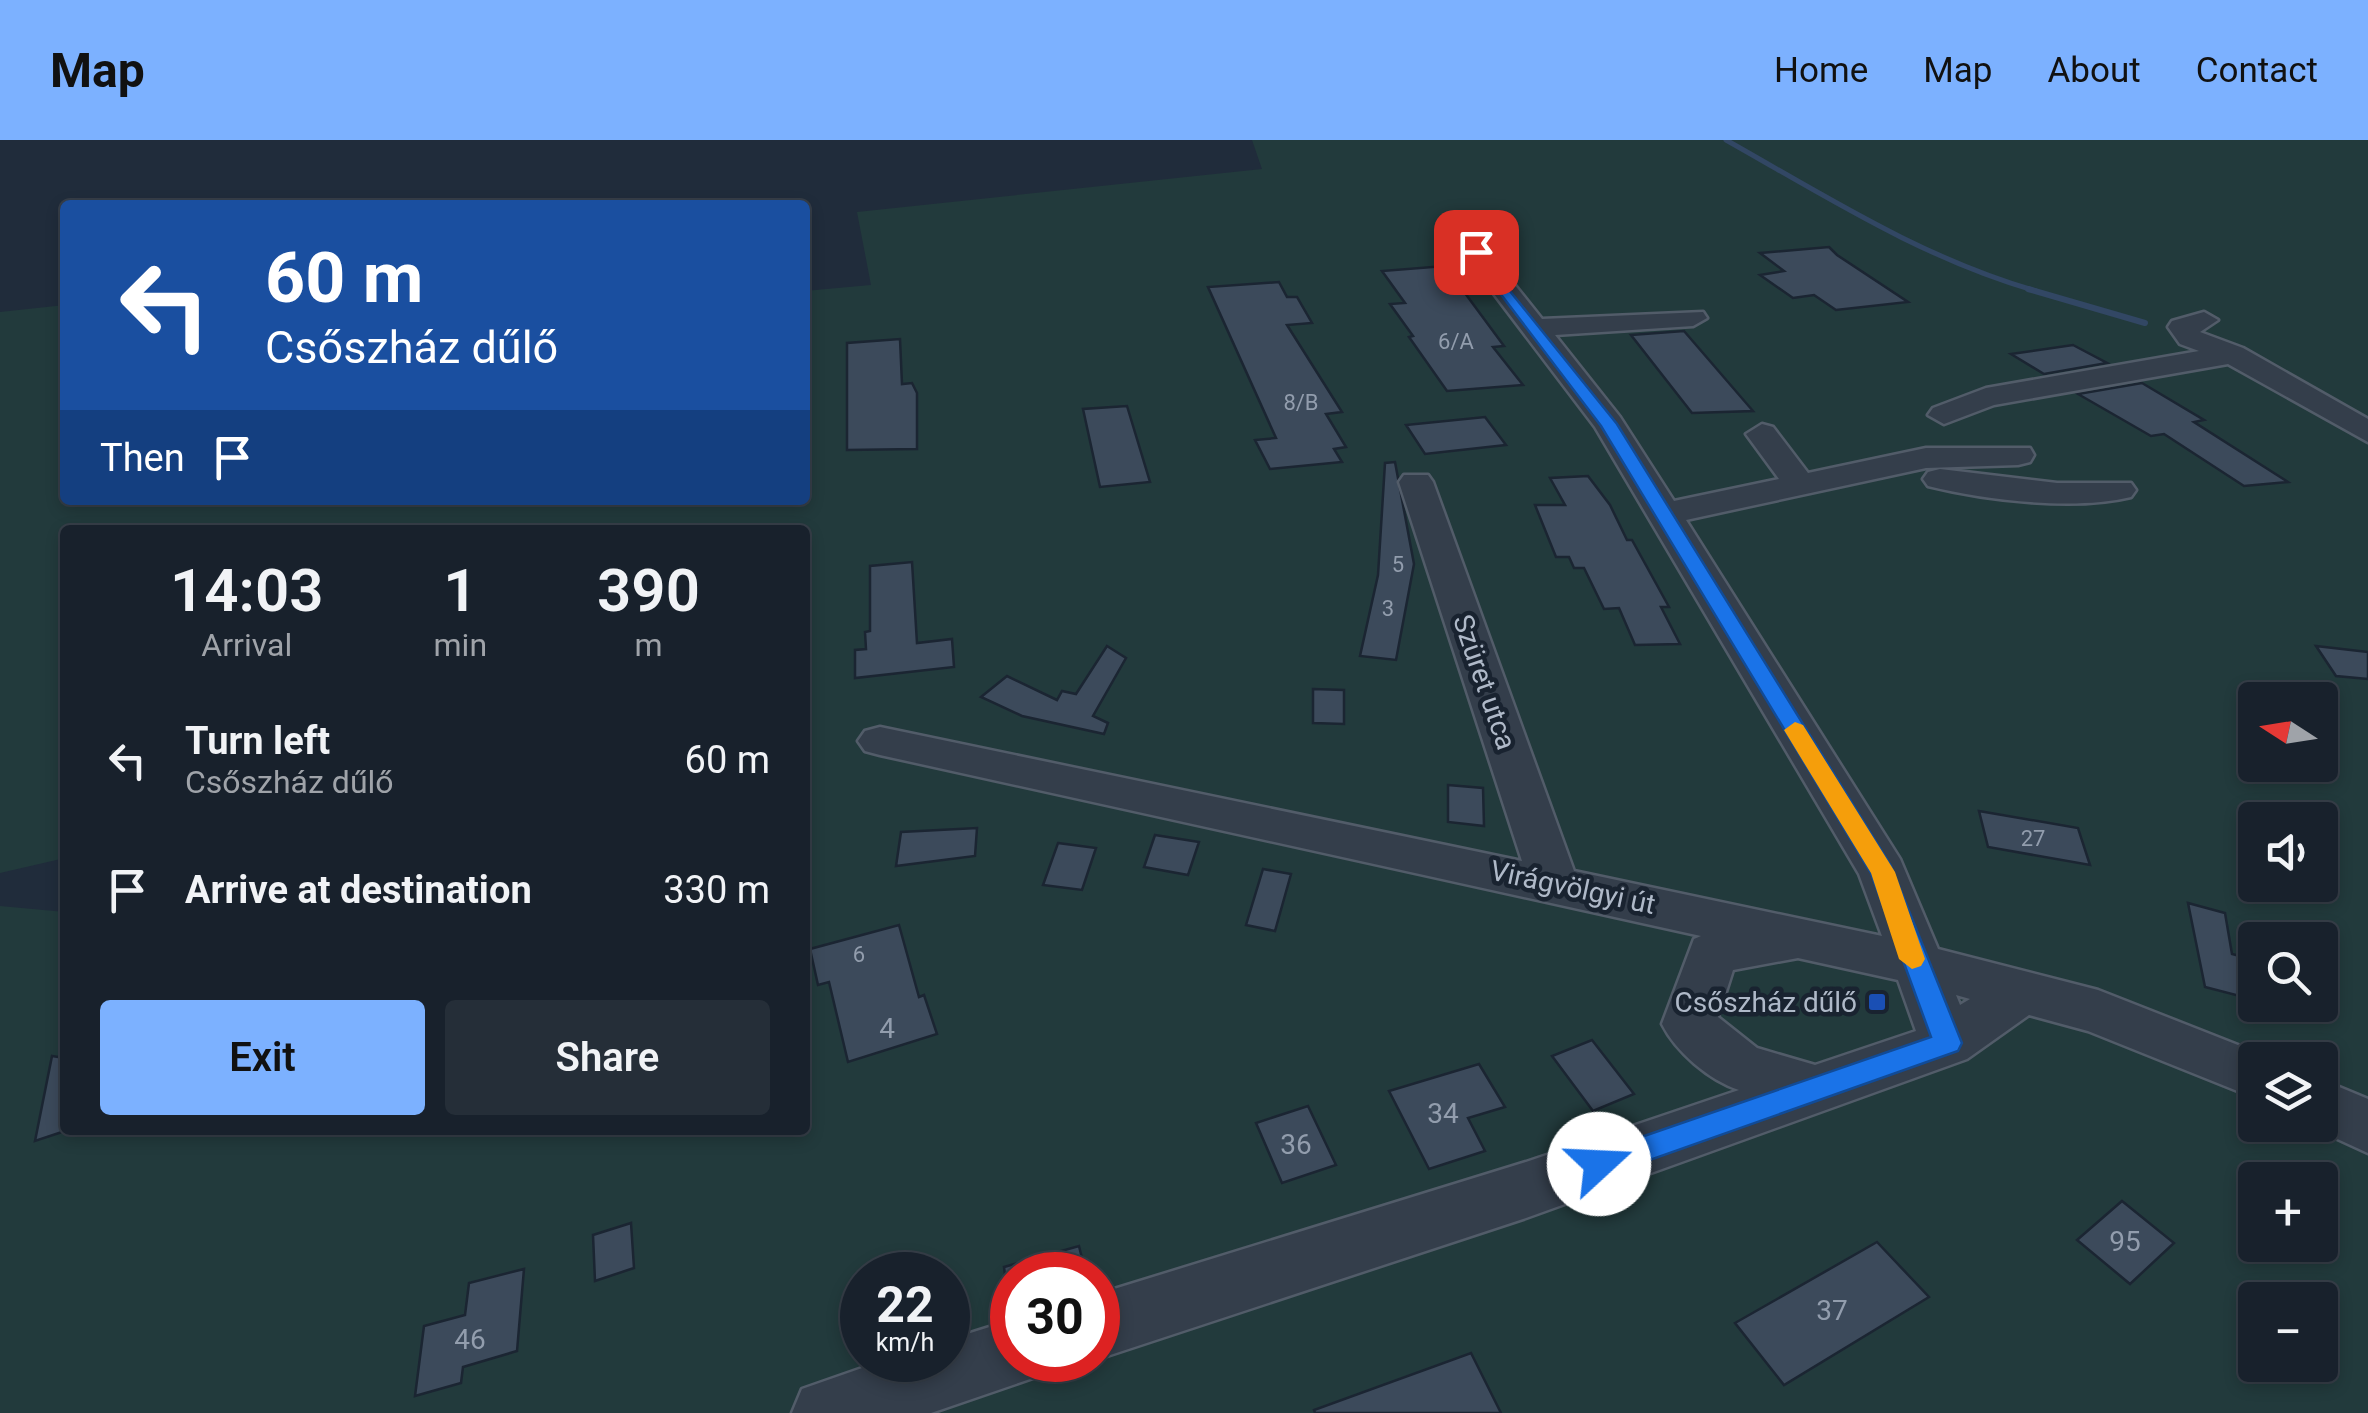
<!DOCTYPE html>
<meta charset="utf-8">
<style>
body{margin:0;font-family:Roboto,sans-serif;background:#252e38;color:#f1f3f6;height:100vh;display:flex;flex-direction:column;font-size:38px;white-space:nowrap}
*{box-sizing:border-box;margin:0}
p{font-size:32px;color:#9fa3a9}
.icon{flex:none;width:55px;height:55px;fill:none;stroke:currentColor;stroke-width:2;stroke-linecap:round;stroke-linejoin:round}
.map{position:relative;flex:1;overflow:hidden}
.drawer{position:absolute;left:60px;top:385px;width:750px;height:610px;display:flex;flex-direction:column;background:#18212c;border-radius:10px;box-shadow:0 5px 15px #0003,0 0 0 2px #363e48}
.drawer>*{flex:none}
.banner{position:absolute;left:60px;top:60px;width:750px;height:305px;border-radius:10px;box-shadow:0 5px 15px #0003,0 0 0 2px #363e48;background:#1a4fa0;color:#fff;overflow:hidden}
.needle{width:65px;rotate:282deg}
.tools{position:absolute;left:2238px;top:542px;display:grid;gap:20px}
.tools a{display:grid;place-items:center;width:100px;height:100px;border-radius:10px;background:#18212c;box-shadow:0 5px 15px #0003,0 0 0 2px #363e48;font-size:50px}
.speed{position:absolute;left:840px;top:1112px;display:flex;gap:20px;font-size:50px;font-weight:700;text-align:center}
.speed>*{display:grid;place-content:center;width:130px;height:130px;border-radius:50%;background:#18212c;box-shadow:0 5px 15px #0003,0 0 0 2px #363e48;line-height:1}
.speed small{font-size:25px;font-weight:400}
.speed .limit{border:15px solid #d22;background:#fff;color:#111}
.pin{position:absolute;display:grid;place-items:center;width:85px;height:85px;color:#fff;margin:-42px;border-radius:20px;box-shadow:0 5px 15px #0006}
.me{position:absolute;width:110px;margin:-55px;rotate:70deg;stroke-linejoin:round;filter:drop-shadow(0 0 8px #0008)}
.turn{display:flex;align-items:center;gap:35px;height:210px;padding:0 40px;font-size:45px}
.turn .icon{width:130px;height:130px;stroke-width:2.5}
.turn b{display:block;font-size:70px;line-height:85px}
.then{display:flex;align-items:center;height:95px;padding:0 40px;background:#0003;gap:20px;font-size:38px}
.eta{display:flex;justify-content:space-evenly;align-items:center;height:170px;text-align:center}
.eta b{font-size:60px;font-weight:600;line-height:70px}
.primary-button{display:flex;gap:20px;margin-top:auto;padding:20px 40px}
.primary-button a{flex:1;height:115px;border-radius:10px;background:#7cb1ff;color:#111;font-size:40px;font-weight:600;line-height:115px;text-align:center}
.primary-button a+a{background:#252e38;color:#f1f3f6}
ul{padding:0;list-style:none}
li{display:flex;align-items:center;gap:30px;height:130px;padding:0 40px}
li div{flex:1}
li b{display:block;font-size:38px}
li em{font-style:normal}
header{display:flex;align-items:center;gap:60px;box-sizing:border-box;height:140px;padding:0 50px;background:#7cb1ff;color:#111}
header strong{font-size:48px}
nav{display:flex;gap:55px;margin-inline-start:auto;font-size:35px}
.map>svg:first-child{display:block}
</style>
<header>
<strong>Map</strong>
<nav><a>Home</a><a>Map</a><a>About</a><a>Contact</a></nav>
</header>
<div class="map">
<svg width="2368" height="1273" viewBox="0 0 2368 1273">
<rect width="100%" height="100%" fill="#202c3b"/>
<path fill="#223a3c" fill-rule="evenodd" d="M1252,0H2368V1273H0V766L65,772V990H805V390H65V718L0,733V172L65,165V360H805V151L871,145L857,72L1262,29ZM2255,560H2320V625H2255ZM2255,680H2320V745H2255ZM2255,800H2320V865H2255ZM2255,920H2320V985H2255ZM2255,1040H2320V1105H2255ZM862,1135H948V1220H862ZM1012,1135H1098V1220H1012ZM2255,1160H2320V1225H2255Z"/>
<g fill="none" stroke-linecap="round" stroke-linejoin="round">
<path stroke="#324764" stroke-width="5" d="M1726,0C1829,58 1922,118 2036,151"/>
<path stroke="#324764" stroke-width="6" d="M2028,149L2145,183"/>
</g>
<g fill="#3c4a5b" stroke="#1b2532" stroke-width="2.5">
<path d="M1829,107L1837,115L1908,162L1836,170L1814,155L1793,158L1760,135L1784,131L1760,113Z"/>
<path d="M1445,126L1504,206L1493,207L1523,245L1447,251L1409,197L1413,196L1390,164L1405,163L1382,131Z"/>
<path d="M1279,142L1287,157H1297L1312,183L1287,185L1342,272L1326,274L1346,307L1334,309L1342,322L1270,329L1255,300L1276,298L1208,147Z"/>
<path d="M1684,191L1753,271L1692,273L1631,195Z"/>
<path d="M900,199L902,244L912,243L917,253V309L847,310V203Z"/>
<path d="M2073,205L2107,223L2044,234L2011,214Z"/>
<path d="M2142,243L2204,280L2194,282L2288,342L2244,346L2164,294L2151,296L2078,254Z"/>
<path d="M1127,266L1150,342L1100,347L1083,269Z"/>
<path d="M1485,277L1506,305L1425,314L1406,285Z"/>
<path d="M1395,322L1414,424L1396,520L1360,516L1378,435L1385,323Z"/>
<path d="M1588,336L1610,365L1627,400H1632L1669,467H1661L1680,504L1635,505L1619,468L1604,469L1584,428H1574L1569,417H1556L1535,365H1565L1550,338Z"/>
<path d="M912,422L917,503L952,499L954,527L855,538V510L866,509L865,492L870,491V426Z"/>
<path d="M1107,506L1126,518L1093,576L1108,583L1104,594L1022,576L981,557L1007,536L1057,560L1062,551L1076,554Z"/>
<path d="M2316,506L2368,512V539L2336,536Z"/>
<path d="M1313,549L1344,550V584L1313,583Z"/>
<path d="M1448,645L1483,648L1484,686L1448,682Z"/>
<path d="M1979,671L2078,688L2090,725L1988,707Z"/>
<path d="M977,688L975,716L896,726L901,692Z"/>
<path d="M1155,695L1199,702L1188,735L1144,727Z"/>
<path d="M1058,703L1096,708L1082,750L1043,745Z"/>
<path d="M1263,729L1291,734L1275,791L1246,785Z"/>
<path d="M2188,763L2225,773L2232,814L2255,820V860L2205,847Z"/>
<path d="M899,785L919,857L924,855L937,894L848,922L829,842L818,845L810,809Z"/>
<path d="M1592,900L1634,954L1593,971L1552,916Z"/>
<path d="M52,916L65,918V991L35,1001Z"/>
<path d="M1479,924L1505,967L1468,978L1485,1011L1429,1029L1389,951Z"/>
<path d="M1308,966L1336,1025L1282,1043L1256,983Z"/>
<path d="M2122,1061L2174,1103L2130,1144L2077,1100Z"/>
<path d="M631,1083L634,1128L595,1141L593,1095Z"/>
<path d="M1877,1102L1929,1157L1784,1245L1735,1183Z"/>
<path d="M1079,1106L1086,1135H1005L1004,1127Z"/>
<path d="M524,1129L517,1211L463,1227L461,1243L415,1256L424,1186L465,1175L469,1143Z"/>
<path d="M1471,1213L1501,1273H1315L1314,1270Z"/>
</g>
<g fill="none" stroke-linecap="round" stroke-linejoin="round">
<g stroke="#525c69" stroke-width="5">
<g id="minor">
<path d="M1476,105L1485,108L1542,179L1703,172L1707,178L1693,186L1555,195L1620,277L1674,361L1779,339L1746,294L1762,284L1773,287L1808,333L1926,308H2030L2034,315L2030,322L2018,325L1926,328L1686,380L1900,719L1938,809L2098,850L2276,920H2255V958L2088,891L2029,875L1967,919L1526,1078L1098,1219V1154L1526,1022L1739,950C1709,940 1676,912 1662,884L1694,799L1701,796L880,615L865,611L858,601L865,591L880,587L1522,721L1399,342L1404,335H1428L1433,342L1574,731L1882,796L1859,734L1595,287L1463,113ZM1798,818L1898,840L1916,891L1815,925L1757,908L1718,877L1733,830ZM1956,855L1970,859L1960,865Z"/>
<path d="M2204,172L2218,180L2200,192L2243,208L2368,279V302L2228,224L1994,265L1944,284L1928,275L1933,268L1986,248L2199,211L2180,204L2168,187L2172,181Z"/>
<path d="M1940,329L2057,343H2131L2136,350L2131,357C2074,371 1985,360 1928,346L1923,339L1928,332Z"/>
<path d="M2320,939L2368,959V1013L2307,985H2320Z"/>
<path d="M1012,1180V1220H1042L1036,1237L931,1273H792L802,1249L885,1220H948V1200Z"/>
</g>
</g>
<use href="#minor" fill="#343e4b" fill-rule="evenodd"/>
</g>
<path fill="#1a73e8" stroke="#114b97" stroke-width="2.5" d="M1476,109L1617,284L1891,726L1962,903L1958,911L1599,1038L1589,1034L1584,1024L1589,1015L1931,897L1871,733L1601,286L1471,115Z"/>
<path fill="#f59e0b" d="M1795,582L1803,585L1895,732L1925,819L1921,826L1912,829L1899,819L1871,733L1784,590Z"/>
<rect fill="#1a4fb4" stroke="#192330" stroke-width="4" x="1867" y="852" width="20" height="20" rx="5"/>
<g text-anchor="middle" stroke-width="9" stroke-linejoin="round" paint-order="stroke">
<g font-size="22" fill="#929dad">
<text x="1456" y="209">6/A</text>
<text x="1301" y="270">8/B</text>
<text x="1398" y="432">5</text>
<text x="1388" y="476">3</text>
<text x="2033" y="706">27</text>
<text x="859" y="822">6</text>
</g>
<g font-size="28" fill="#afb9c8" stroke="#192330">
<text transform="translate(1485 542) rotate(71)" y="10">Szüret utca</text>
<text transform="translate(1573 747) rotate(12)" y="10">Virágvölgyi út</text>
</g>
<g font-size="28" fill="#afb9c8" stroke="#192330" text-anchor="end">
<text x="1857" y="872">Csőszház dűlő</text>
</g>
<g font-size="28" fill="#929dad">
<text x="887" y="898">4</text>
<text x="1443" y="983">34</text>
<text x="1296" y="1014">36</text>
<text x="2125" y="1111">95</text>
<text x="1832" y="1180">37</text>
<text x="470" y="1209">46</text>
</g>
</g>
</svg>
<div class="tools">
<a><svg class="needle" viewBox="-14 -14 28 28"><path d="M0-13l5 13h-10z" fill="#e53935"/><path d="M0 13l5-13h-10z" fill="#9fa3a9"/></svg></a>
<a><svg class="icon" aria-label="sound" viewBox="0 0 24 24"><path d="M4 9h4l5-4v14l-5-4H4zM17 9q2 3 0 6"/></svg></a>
<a><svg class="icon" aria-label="search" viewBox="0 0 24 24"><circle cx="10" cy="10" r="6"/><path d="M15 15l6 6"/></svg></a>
<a><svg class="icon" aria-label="layers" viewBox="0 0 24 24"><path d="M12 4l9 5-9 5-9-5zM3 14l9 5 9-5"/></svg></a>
<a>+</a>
<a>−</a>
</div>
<div class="speed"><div>22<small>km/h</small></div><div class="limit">30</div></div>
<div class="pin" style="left:1476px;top:112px;background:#d93025"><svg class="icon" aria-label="arrive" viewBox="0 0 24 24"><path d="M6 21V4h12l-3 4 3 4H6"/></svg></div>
<svg class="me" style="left:1599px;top:1024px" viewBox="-20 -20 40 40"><circle r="19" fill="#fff"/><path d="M0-13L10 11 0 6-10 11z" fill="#1a73e8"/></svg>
<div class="banner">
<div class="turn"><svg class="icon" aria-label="left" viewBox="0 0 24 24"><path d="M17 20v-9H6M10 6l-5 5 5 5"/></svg><div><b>60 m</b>Csőszház dűlő</div></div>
<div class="then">Then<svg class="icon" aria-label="arrive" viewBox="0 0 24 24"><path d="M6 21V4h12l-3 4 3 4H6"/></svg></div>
</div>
<section class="drawer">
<div class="eta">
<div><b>14:03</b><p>Arrival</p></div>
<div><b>1</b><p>min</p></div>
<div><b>390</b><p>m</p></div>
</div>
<ul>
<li><svg class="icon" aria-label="left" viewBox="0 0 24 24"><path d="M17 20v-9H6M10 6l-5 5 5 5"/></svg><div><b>Turn left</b><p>Csőszház dűlő</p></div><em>60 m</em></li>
<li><svg class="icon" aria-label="arrive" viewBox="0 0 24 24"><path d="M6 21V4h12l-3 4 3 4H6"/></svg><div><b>Arrive at destination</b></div><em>330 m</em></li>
</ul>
<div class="primary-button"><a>Exit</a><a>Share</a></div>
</section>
</div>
